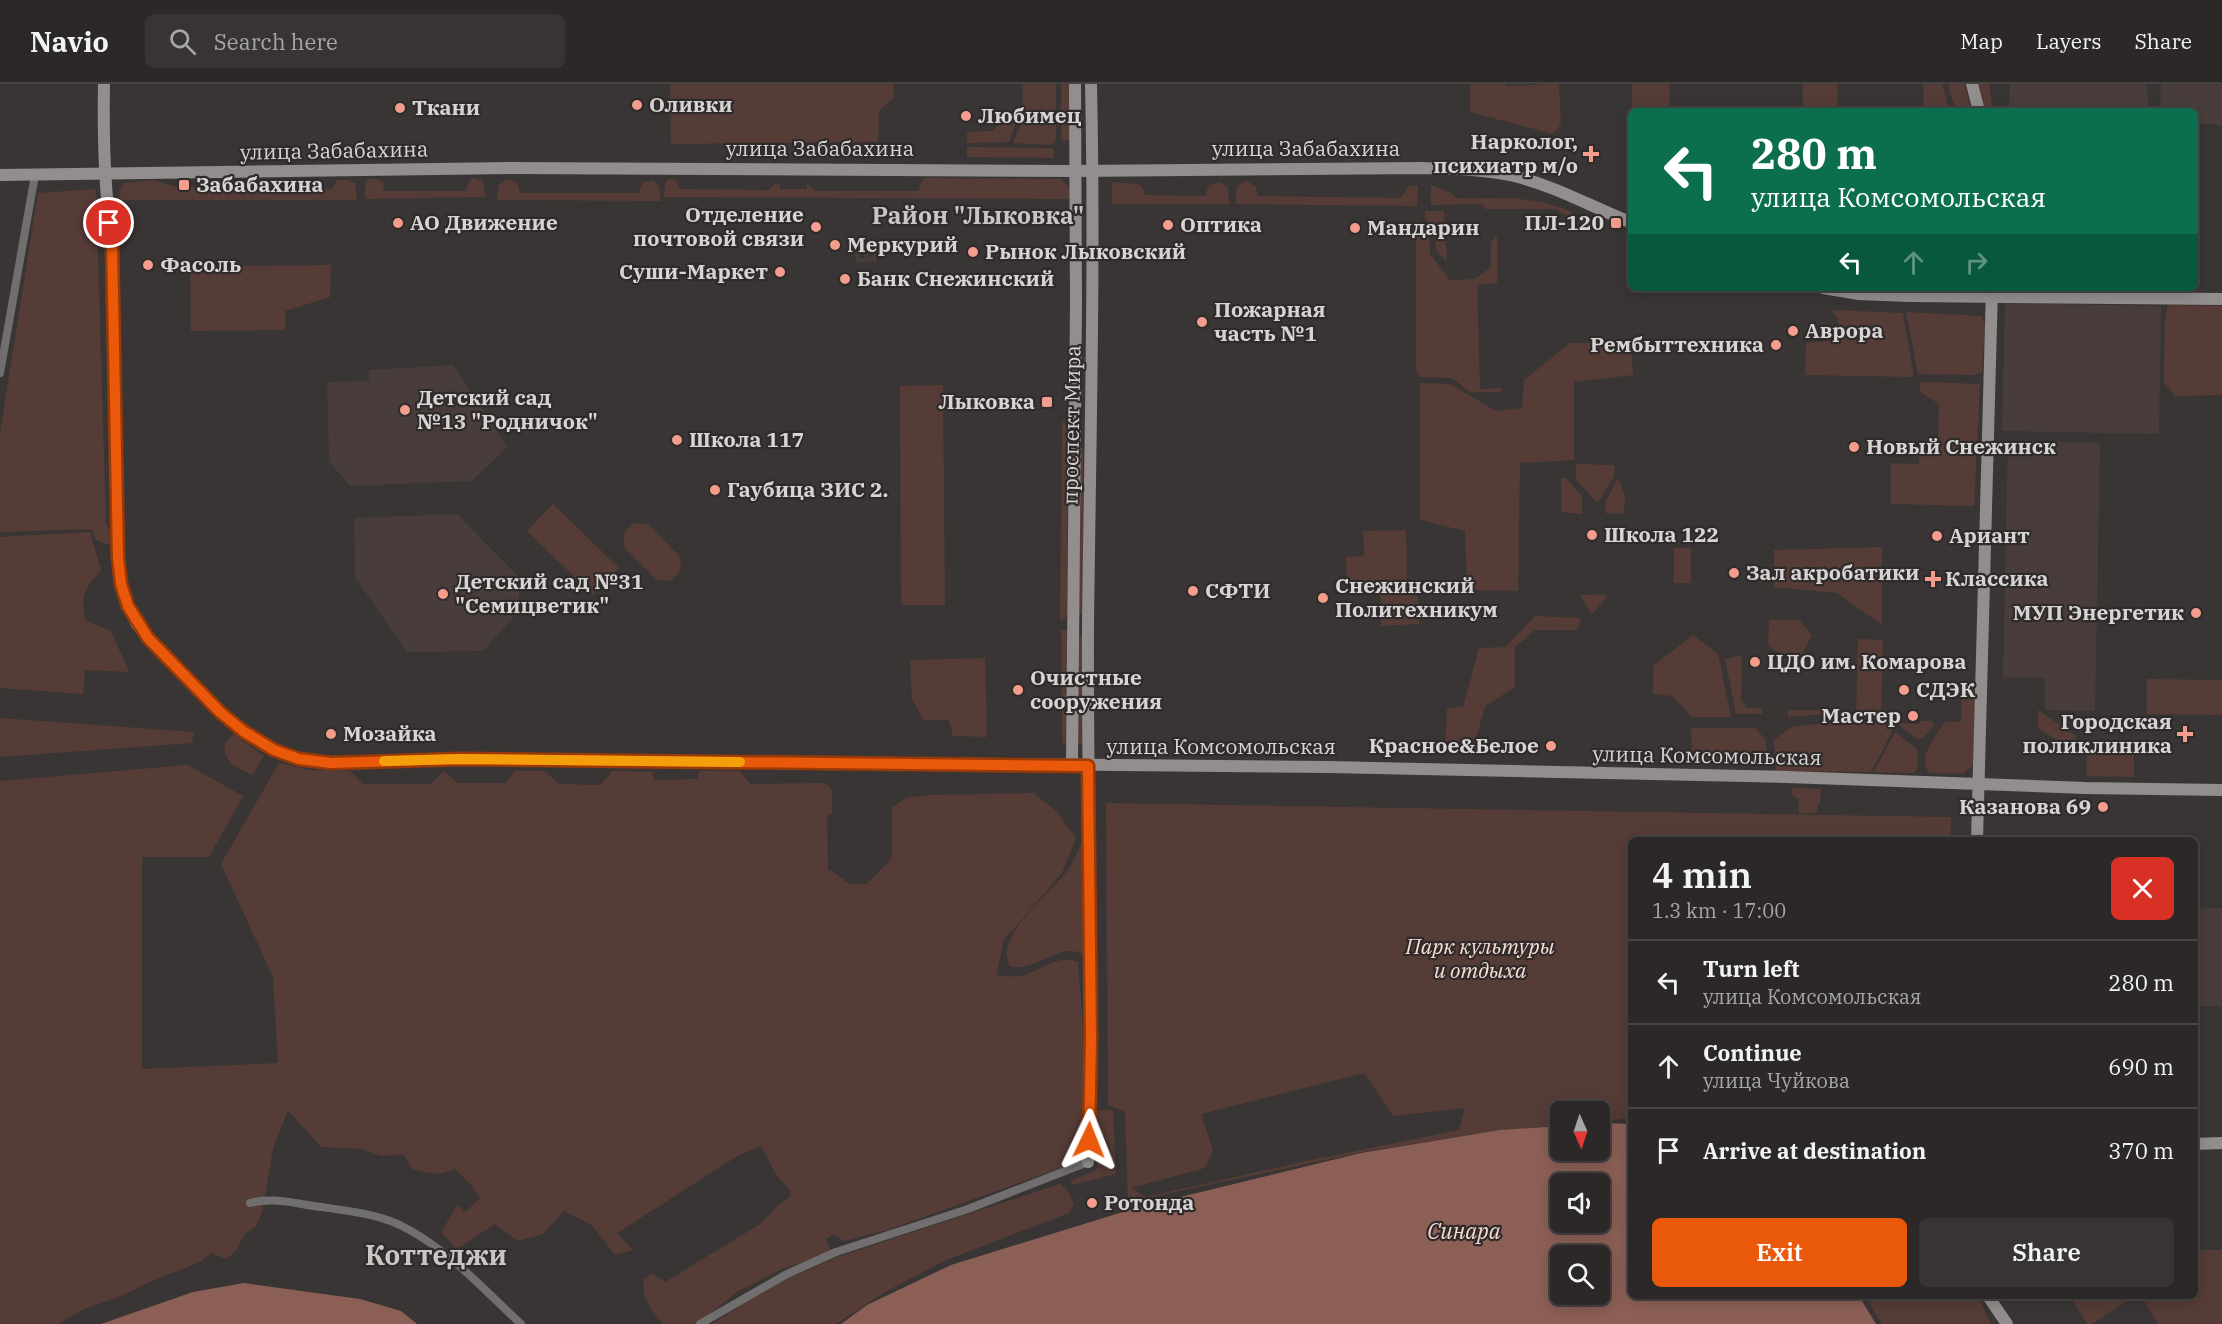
<!DOCTYPE html>
<meta charset="utf-8">
<style>
body{margin:0;font-family:"IBM Plex Serif",serif;background:#373433;color:#f1f3f6;height:100vh;display:flex;flex-direction:column;font-size:22px;white-space:nowrap}
*{box-sizing:border-box;margin:0}
p{font-size:20px;color:#a6a6a7}
.icon{flex:none;width:33px;height:33px;fill:none;stroke:currentColor;stroke-width:2;stroke-linecap:round;stroke-linejoin:round}
.map{position:relative;flex:1;overflow:hidden}
.details{position:absolute;left:1628px;top:753px;width:570px;height:462px;display:flex;flex-direction:column;background:#2b2827;border-radius:9px;box-shadow:0 3px 15px #0003,0 0 0 2px #474444}
.details>*{flex:none}
.hud{position:absolute;left:1628px;top:24px;width:570px;height:183px;border-radius:9px;box-shadow:0 3px 15px #0003,0 0 0 2px #474444;background:#0b6e4f;color:#fff;overflow:hidden}
.needle{width:39px;rotate:177deg}
.tools{position:absolute;left:1550px;top:1017px;display:grid;gap:12px}
.tools a{display:grid;place-items:center;width:60px;height:60px;border-radius:9px;background:#2b2827;box-shadow:0 3px 15px #0003,0 0 0 2px #474444;font-size:30px}
.pin{position:absolute;display:grid;place-items:center;width:51px;height:51px;color:#fff;margin:-26px;border:3px solid #fff;border-radius:50%;box-shadow:0 2px 6px #0007}
.me{position:absolute;width:66px;margin:-33px;rotate:2deg;stroke-linejoin:round;filter:drop-shadow(0 0 4px #0008)}
.turn{display:flex;align-items:center;gap:21px;height:126px;padding:0 24px;font-size:27px}
.turn .icon{width:78px;height:78px;stroke-width:2.5}
.turn b{display:block;font-size:42px;line-height:51px}
.lanes{display:flex;align-items:center;height:57px;padding:0 24px;background:#0003;justify-content:center;gap:30px;direction:ltr}
.lanes .off{opacity:.35}
.round{display:grid;place-items:center;flex:none;width:63px;height:63px;border-radius:9px;background:#373433}
.head{display:flex;align-items:center;justify-content:space-between;height:102px;padding:0 24px}
h1{font-size:36px;font-weight:600;line-height:45px}
.button{display:flex;gap:12px;margin-top:auto;padding:12px 24px}
.button a{flex:1;height:69px;border-radius:9px;background:#ea580c;color:#fff;font-size:24px;font-weight:600;line-height:69px;text-align:center}
.button a+a{background:#373433;color:#f1f3f6}
ul{padding:0;list-style:none}
li{display:flex;align-items:center;gap:18px;height:84px;padding:0 24px;border-top:2px solid #474444}
li div{flex:1}
li b{display:block;font-size:22px}
li em{font-style:normal}
header{display:flex;align-items:center;gap:36px;box-sizing:border-box;height:84px;padding:0 30px;background:#2b2827;border-bottom:2px solid #474444}
header strong{font-size:28px}
nav{display:flex;gap:33px;margin-inline-start:auto;font-size:21px}
.search{width:420px;height:54px;background:#373433;display:flex;align-items:center;gap:15px;box-sizing:border-box;padding:0 21px;border-radius:9px;color:#a6a6a7;font-size:22px}
.map>svg:first-child{display:block}
</style>
<header>
<strong>Navio</strong>
<div class="search"><svg class="icon" aria-label="search" viewBox="0 0 24 24"><circle cx="10" cy="10" r="6"/><path d="M15 15l6 6"/></svg>Search here</div>
<nav><a>Map</a><a>Layers</a><a>Share</a></nav>
</header>
<div class="map">
<svg width="2222" height="1240" viewBox="0 0 2222 1240">
<rect width="100%" height="100%" fill="#393534"/>
<g fill="#483d3b">
<path d="M2010,0H2146L2149,27H2009Z"/>
<path d="M2161,0H2222V41L2195,40L2194,27H2160Z"/>
<path d="M850,159H859L860,174H864L863,164L868,163V173H873L872,162H876L877,178L856,179L855,164H850Z"/>
<path d="M2005,219L2161,222L2159,350L2002,347Z"/>
<path d="M453,281L507,363L472,397L350,402L329,377L327,298L369,297V286Z"/>
<path d="M2008,357L2100,359L2095,627L2045,626V594L2003,593Z"/>
<path d="M457,430L519,493V527L483,567L407,568L355,493L354,434Z"/>
<path d="M2195,823L2222,824V922H2195Z"/>
</g>
<g fill="#563c37" fill-rule="evenodd">
<path d="M670,0H893L894,14L879,26L878,58L671,60Z"/>
<path d="M1023,0H1056V56L1051,61L1013,59L1023,36Z"/>
<path d="M1061,0H1070V56L1061,57Z"/>
<path d="M1470,0H1505L1507,2L1559,0L1561,40L1553,50L1470,28Z"/>
<path d="M1632,0H1669L1670,27H1632Z"/>
<path d="M1803,0H1837L1838,27H1803Z"/>
<path d="M1923,0H1942L1950,27H1924Z"/>
<path d="M1948,0H1964L1972,27H1956Z"/>
<path d="M1979,0H1989L1993,27H1985Z"/>
<path d="M1011,30L1017,37L1009,58L967,59V48L992,47Z"/>
<path d="M967,63L1051,64L1054,66V74L967,73Z"/>
<path d="M473,94L483,97L485,113L365,115V99L369,95H376L383,98L384,107H466L470,95Z"/>
<path d="M924,94L1061,95L1070,105L1071,115L664,113L665,99L669,95L676,96L680,105L769,106L774,100H780V105H807V99L814,107H918Z"/>
<path d="M153,96L176,103H197L205,97H249L255,106L332,105L337,96H347L355,99L357,116H119L121,103L124,99Z"/>
<path d="M506,96C517,96 518,100 520,109H638L643,98L653,97L659,102L661,117L497,116L499,101Z"/>
<path d="M1247,97L1256,103L1258,112L1401,114L1409,102H1418L1417,122L1236,120V106L1241,99Z"/>
<path d="M1112,98L1138,100L1143,105L1145,111L1205,112L1209,101L1220,98L1228,104L1229,120H1112Z"/>
<path d="M1431,101L1451,109L1456,114C1498,115 1536,110 1575,130L1572,135L1555,125H1485L1482,120L1431,121Z"/>
<path d="M96,105L106,439L109,445L111,459L106,460L96,456L91,445L0,448V349L38,109Z"/>
<path d="M1425,127H1444L1447,178L1436,166L1435,144L1425,135Z"/>
<path d="M1416,135L1429,149L1430,170L1450,196L1475,195L1491,183V158L1497,151V199L1477,201L1480,305L1501,304V308H1470L1452,294L1421,293L1416,286Z"/>
<path d="M331,181L330,213L285,227V246L191,247L190,183Z"/>
<path d="M2168,221L2222,222V311L2175,312L2164,298L2165,233Z"/>
<path d="M1831,226L1903,229L1914,293L1805,291L1806,259L1840,256L1838,235Z"/>
<path d="M1906,228L1981,232L1985,239L1982,288L1976,291L1918,290Z"/>
<path d="M1631,258L1633,291L1574,298V376L1520,379L1518,507L1467,506L1465,447L1420,436V299L1450,300L1496,327L1522,324L1524,296L1570,259Z"/>
<path d="M1920,298L1980,300L1974,422L1891,420V379L1919,380V365H1938L1939,320L1920,308Z"/>
<path d="M943,301L945,521H901L900,302Z"/>
<path d="M1062,337L1068,342L1067,532L1060,537Z"/>
<rect x="1079" y="364" width="4" height="166"/>
<path d="M1576,380L1614,381V392L1599,417H1595L1576,395Z"/>
<path d="M1561,394H1566L1582,412V430L1561,428Z"/>
<path d="M1618,394L1625,411L1624,430L1605,429L1606,417Z"/>
<path d="M553,420L619,484L593,511L527,447Z"/>
<path d="M634,439L648,440L680,473L681,486L670,497L657,496L624,463V449Z"/>
<path d="M1406,446L1407,500L1418,514L1419,540L1381,542L1380,499L1347,500L1346,473L1364,472L1363,447Z"/>
<path d="M90,448L101,486C84,506 81,510 85,536L111,547L129,588L85,586L83,610L0,604V453Z"/>
<path d="M1882,463V541L1837,509L1774,503V466Z"/>
<rect x="1674" y="464" width="17" height="35"/>
<path d="M1606,510L1607,513L1593,529H1591L1581,513L1582,511Z"/>
<path d="M1535,532L1581,534L1577,546H1535L1515,563V603L1485,622L1476,655L1477,666L1445,667L1447,624L1463,623L1479,564L1506,563Z"/>
<path d="M1769,536H1799L1812,551L1799,576L1774,566L1768,560Z"/>
<path d="M1061,546H1067L1068,659H1062Z"/>
<path d="M1693,551L1718,570L1731,633H1692L1672,612L1653,610V582Z"/>
<path d="M1079,552H1083L1082,660H1078Z"/>
<path d="M1858,555L1883,556L1881,638L1891,644L1892,648L1871,688L1776,687L1774,656L1791,643L1856,636Z"/>
<path d="M1742,571L1741,615L1747,624H1762V630H1736L1725,575Z"/>
<path d="M985,574L987,653L953,652L949,636H924L912,615L910,576Z"/>
<path d="M2147,595L2222,596V631L2147,630Z"/>
<path d="M1976,604L1978,614L1974,637V680L1963,690L1930,689C1915,674 1937,651 1945,638H1961L1962,605Z"/>
<path d="M1788,626H1839V629L1788,633Z"/>
<path d="M2038,626L2076,652V664H2070L2038,644Z"/>
<path d="M0,634L194,648L192,659L0,673Z"/>
<path d="M1921,637H1931L1933,639L1934,642L1922,655H1918L1900,642L1899,639L1918,640Z"/>
<path d="M1691,644H1755L1766,656V679H1692Z"/>
<path d="M1895,648L1917,665L1918,684L1913,689L1874,688Z"/>
<path d="M233,650L264,672L252,691C235,682 227,682 224,662Z"/>
<path d="M2087,663L2134,664V693L2087,692Z"/>
<path d="M279,679L311,686L350,687L363,700H431L444,687L458,699H506L514,687H544L559,700L600,701L613,687L652,688L654,696L697,695L700,687H740L750,700L823,699L828,701L832,706V729L827,731L828,785L850,800H867L892,774V723L906,714L929,711L1034,709L1057,728L1076,754L1062,789L1004,856L996,891C1003,892 1012,893 1019,892C1039,889 1056,869 1078,878L1086,978L1085,1028L1080,1077L887,1146L844,1157L833,1151L826,1155L831,1169L784,1184L737,1208L697,1240H663C651,1225 641,1215 644,1194L653,1190L665,1198L762,1139L774,1125L791,1112L790,1106L777,1092L761,1062L739,1071L617,1149L633,1166L615,1171L592,1141L564,1127L543,1150L518,1157L495,1140L457,1165L441,1148L458,1120L465,1128L480,1114L472,1102L455,1085C439,1092 429,1090 413,1085L403,1070L381,1072L362,1065L321,1063L288,1026L273,1065L262,1128L256,1142L245,1150L235,1168L226,1175L212,1169L198,1179L154,1196L119,1213L84,1225L58,1240H0V697L188,681L243,712L209,773H142V985L278,979L273,893L221,780Z"/>
<path d="M1792,704L1821,705L1820,720H1818L1817,729H1799V715L1792,711Z"/>
<path d="M1106,719L1951,733V756H1630V1034L1599,1037V1028H1560V1041L1480,1049L1363,1068L1128,1118L1125,1028L1108,1021ZM1364,989L1393,1032L1465,1024L1459,1046L1302,1078L1146,1113L1131,1104L1205,1084L1213,1066L1201,1030Z"/>
<path d="M1086,749L1089,874C1062,853 1042,886 1011,883C989,854 1056,806 1070,783C1076,773 1081,760 1086,749Z"/>
<path d="M1097,1026H1113L1116,1090L1073,1101L1070,1097L1092,1088L1097,1084Z"/>
<path d="M1060,1100L1068,1107L1074,1121L1069,1129L944,1177L887,1207L836,1240H712L746,1218L789,1194L837,1173Z"/>
<path d="M2195,1166H2222V1240H2158L2141,1212H2194Z"/>
<path d="M1865,1212H1978L1991,1240H1882Z"/>
<path d="M2070,1212H2135L2092,1240H2087Z"/>
</g>
<g fill="#8c5f56" fill-rule="evenodd">
<path d="M1605,1039L1630,1040V1212H1859L1876,1240H841L867,1221L951,1181L1139,1123L1361,1069L1500,1046L1560,1042V1066H1599V1040ZM1560,1100H1599V1138H1560ZM1560,1172H1599V1210H1560Z"/>
<path d="M244,1199L360,1215L401,1227L417,1240H101L193,1208Z"/>
</g>
<g fill="none" stroke-linecap="round" stroke-linejoin="round">
<g stroke="#706e6e" stroke-width="8">
<path d="M0,289L35,91"/>
<path d="M250,1119C271,1113 293,1119 314,1122C342,1126 374,1129 400,1141C447,1164 483,1205 521,1240"/>
<path d="M700,1240L787,1190L836,1168L968,1125L1088,1078"/>
</g>
<g stroke="#918e8d" stroke-width="12">
<path d="M104,0C103,53 104,105 112,158L118,474L121,500L128,522L137,540L148,554L220,628L243,647L274,666L299,675L331,679L460,675L1329,683L1787,693L2085,704L2222,706"/>
<path d="M1972,0L1979,27"/>
<path d="M0,91L510,84L1075,87L1422,84C1453,85 1484,85 1514,92C1555,102 1592,123 1630,138"/>
<path d="M1823,204L1859,210L1909,212L2222,215"/>
<path d="M1072,681L1076,218L1075,0"/>
<path d="M1977,756L1992,204"/>
<path d="M2194,1060L2222,1059"/>
<path d="M1088,1078C1094,900 1087,721 1088,542C1090,361 1095,181 1091,0"/>
<path d="M1988,1212L2007,1240"/>
</g>
</g>
<g fill="none" stroke-linecap="round" stroke-linejoin="round">
<g stroke="#983908" stroke-width="15">
<path id="route" d="M109,139L112,158L118,474L121,500L128,522L148,554L220,628L243,647L274,666L299,675L331,679L460,675L1088,682L1091,955L1089,1056"/>
</g>
<use href="#route" stroke="#ea580c" stroke-width="10"/>
<path stroke="#f59e0b" stroke-width="10" d="M384,677L460,675L740,678"/>
</g>
<g fill="#f49d8d" stroke="#2f2b2a" stroke-width="2">
<circle cx="637" cy="21" r="6"/>
<circle cx="400" cy="24" r="6"/>
<circle cx="966" cy="32" r="6"/>
<path d="M1588 61h6v6h6v6h-6v6h-6v-6h-6v-6h6z"/>
<rect x="178" y="95" width="12" height="12" rx="3"/>
<circle cx="398" cy="139" r="6"/>
<rect x="1610" y="133" width="12" height="12" rx="3"/>
<circle cx="1168" cy="141" r="6"/>
<circle cx="816" cy="143" r="6"/>
<circle cx="1355" cy="144" r="6"/>
<circle cx="835" cy="161" r="6"/>
<circle cx="973" cy="168" r="6"/>
<circle cx="148" cy="181" r="6"/>
<circle cx="780" cy="188" r="6"/>
<circle cx="845" cy="195" r="6"/>
<circle cx="1202" cy="238" r="6"/>
<circle cx="1793" cy="247" r="6"/>
<circle cx="1776" cy="261" r="6"/>
<rect x="1041" y="312" width="12" height="12" rx="3"/>
<circle cx="405" cy="326" r="6"/>
<circle cx="677" cy="356" r="6"/>
<circle cx="1854" cy="363" r="6"/>
<circle cx="715" cy="406" r="6"/>
<circle cx="1592" cy="451" r="6"/>
<circle cx="1937" cy="452" r="6"/>
<circle cx="1734" cy="489" r="6"/>
<path d="M1930 486h6v6h6v6h-6v6h-6v-6h-6v-6h6z"/>
<circle cx="1193" cy="507" r="6"/>
<circle cx="443" cy="510" r="6"/>
<circle cx="1323" cy="514" r="6"/>
<circle cx="2196" cy="529" r="6"/>
<circle cx="1755" cy="578" r="6"/>
<circle cx="1018" cy="606" r="6"/>
<circle cx="1904" cy="606" r="6"/>
<circle cx="1913" cy="632" r="6"/>
<circle cx="331" cy="650" r="6"/>
<path d="M2182 641h6v6h6v6h-6v6h-6v-6h-6v-6h6z"/>
<circle cx="1551" cy="662" r="6"/>
<circle cx="2103" cy="723" r="6"/>
<circle cx="1092" cy="1119" r="6"/>
</g>
<g text-anchor="middle" stroke-width="4.5" stroke-linejoin="round" paint-order="stroke">
<g font-size="21" font-weight="bold" fill="#d7d4d4" stroke="#2f2b2a" text-anchor="start">
<text x="649" y="28">Оливки</text>
<text x="412" y="31">Ткани</text>
<text x="978" y="39">Любимец</text>
<text x="1578" y="65" text-anchor="end">Нарколог,<tspan x="1578" dy="24">психиатр м/о</tspan></text>
<text x="196" y="108">Забабахина</text>
<text x="804" y="138" text-anchor="end">Отделение<tspan x="804" dy="24">почтовой связи</tspan></text>
<text x="410" y="146">АО Движение</text>
<text x="1604" y="146" text-anchor="end">ПЛ-120</text>
<text x="1180" y="148">Оптика</text>
<text x="1367" y="151">Мандарин</text>
<text x="847" y="168">Меркурий</text>
<text x="985" y="175">Рынок Лыковский</text>
<text x="160" y="188">Фасоль</text>
<text x="768" y="195" text-anchor="end">Суши-Маркет</text>
<text x="857" y="202">Банк Снежинский</text>
<text x="1214" y="233">Пожарная<tspan x="1214" dy="24">часть №1</tspan></text>
<text x="1805" y="254">Аврора</text>
<text x="1764" y="268" text-anchor="end">Рембыттехника</text>
<text x="417" y="321">Детский сад<tspan x="417" dy="24">№13 "Родничок"</tspan></text>
<text x="1035" y="325" text-anchor="end">Лыковка</text>
<text x="689" y="363">Школа 117</text>
<text x="1866" y="370">Новый Снежинск</text>
<text x="727" y="413">Гаубица ЗИС 2.</text>
<text x="1604" y="458">Школа 122</text>
<text x="1949" y="459">Ариант</text>
<text x="1746" y="496">Зал акробатики</text>
<text x="1945" y="502">Классика</text>
<text x="455" y="505">Детский сад №31<tspan x="455" dy="24">"Семицветик"</tspan></text>
<text x="1335" y="509">Снежинский<tspan x="1335" dy="24">Политехникум</tspan></text>
<text x="1205" y="514">СФТИ</text>
<text x="2184" y="536" text-anchor="end">МУП Энергетик</text>
<text x="1767" y="585">ЦДО им. Комарова</text>
<text x="1030" y="601">Очистные<tspan x="1030" dy="24">сооружения</tspan></text>
<text x="1916" y="613">СДЭК</text>
<text x="1901" y="639" text-anchor="end">Мастер</text>
<text x="2172" y="645" text-anchor="end">Городская<tspan x="2172" dy="24">поликлиника</tspan></text>
<text x="343" y="657">Мозайка</text>
<text x="1539" y="669" text-anchor="end">Красное&amp;Белое</text>
<text x="2091" y="730" text-anchor="end">Казанова 69</text>
<text x="1104" y="1126">Ротонда</text>
</g>
<g font-size="21" fill="#d7d4d4" stroke="#2f2b2a">
<text x="820" y="72">улица Забабахина</text>
<text x="1306" y="72">улица Забабахина</text>
<text transform="translate(334 67) rotate(-1)" y="7">улица Забабахина</text>
<text transform="translate(1072 341) rotate(-89)" y="7">проспект Мира</text>
<text x="1221" y="670">улица Комсомольская</text>
<text transform="translate(1707 672) rotate(1)" y="7">улица Комсомольская</text>
</g>
<g font-size="21" font-style="italic" fill="#fcdcd6" stroke="#2f2b2a">
<text x="1480" y="870">Парк культуры<tspan x="1480" dy="24">и отдыха</tspan></text>
</g>
<g font-size="22" font-style="italic" fill="#f7d7d1" stroke="#2f2b2a">
<text x="1464" y="1155">Синара</text>
</g>
<g font-size="24" font-weight="bold" fill="#cac5c4" stroke="#2f2b2a">
<text x="978" y="140">Район "Лыковка"</text>
</g>
<g font-size="27" font-weight="bold" fill="#cac5c4" stroke="#2f2b2a">
<text x="436" y="1181">Коттеджи</text>
</g>
</g>
</svg>
<div class="tools">
<a><svg class="needle" viewBox="-14 -14 28 28"><path d="M0-13l5 13h-10z" fill="#e53935"/><path d="M0 13l5-13h-10z" fill="#a6a6a7"/></svg></a>
<a><svg class="icon" aria-label="sound" viewBox="0 0 24 24"><path d="M4 9h4l5-4v14l-5-4H4zM17 9q2 3 0 6"/></svg></a>
<a><svg class="icon" aria-label="search" viewBox="0 0 24 24"><circle cx="10" cy="10" r="6"/><path d="M15 15l6 6"/></svg></a>
</div>
<div class="pin" style="left:109px;top:139px;background:#d93025"><svg class="icon" aria-label="arrive" viewBox="0 0 24 24"><path d="M6 21V4h12l-3 4 3 4H6"/></svg></div>
<svg class="me" style="left:1089px;top:1056px" viewBox="-20 -20 40 40"><path d="M0-17L14 15 0 8-14 15z" fill="#ea580c" stroke="#fff" stroke-width="4"/></svg>
<div class="hud">
<div class="turn"><svg class="icon" aria-label="left" viewBox="0 0 24 24"><path d="M17 20v-9H6M10 6l-5 5 5 5"/></svg><div><b>280 m</b>улица Комсомольская</div></div>
<div class="lanes"><svg class="icon" aria-label="left" viewBox="0 0 24 24"><path d="M17 20v-9H6M10 6l-5 5 5 5"/></svg><svg class="icon off" aria-label="ahead" viewBox="0 0 24 24"><path d="M12 20V5M6 11l6-6 6 6"/></svg><svg class="icon off" aria-label="right" viewBox="0 0 24 24"><path d="M7 20v-9h11M14 6l5 5-5 5"/></svg></div>
</div>
<section class="details">
<div class="head"><div><h1>4 min</h1><p>1.3 km · 17:00</p></div><a class="round" style="background:#d93025;color:#fff"><svg class="icon" aria-label="close" viewBox="0 0 24 24"><path d="M6 6l12 12M18 6L6 18"/></svg></a></div>
<ul>
<li><svg class="icon" aria-label="left" viewBox="0 0 24 24"><path d="M17 20v-9H6M10 6l-5 5 5 5"/></svg><div><b>Turn left</b><p>улица Комсомольская</p></div><em>280 m</em></li>
<li><svg class="icon" aria-label="ahead" viewBox="0 0 24 24"><path d="M12 20V5M6 11l6-6 6 6"/></svg><div><b>Continue</b><p>улица Чуйкова</p></div><em>690 m</em></li>
<li><svg class="icon" aria-label="arrive" viewBox="0 0 24 24"><path d="M6 21V4h12l-3 4 3 4H6"/></svg><div><b>Arrive at destination</b></div><em>370 m</em></li>
</ul>
<div class="button"><a>Exit</a><a>Share</a></div>
</section>
</div>
